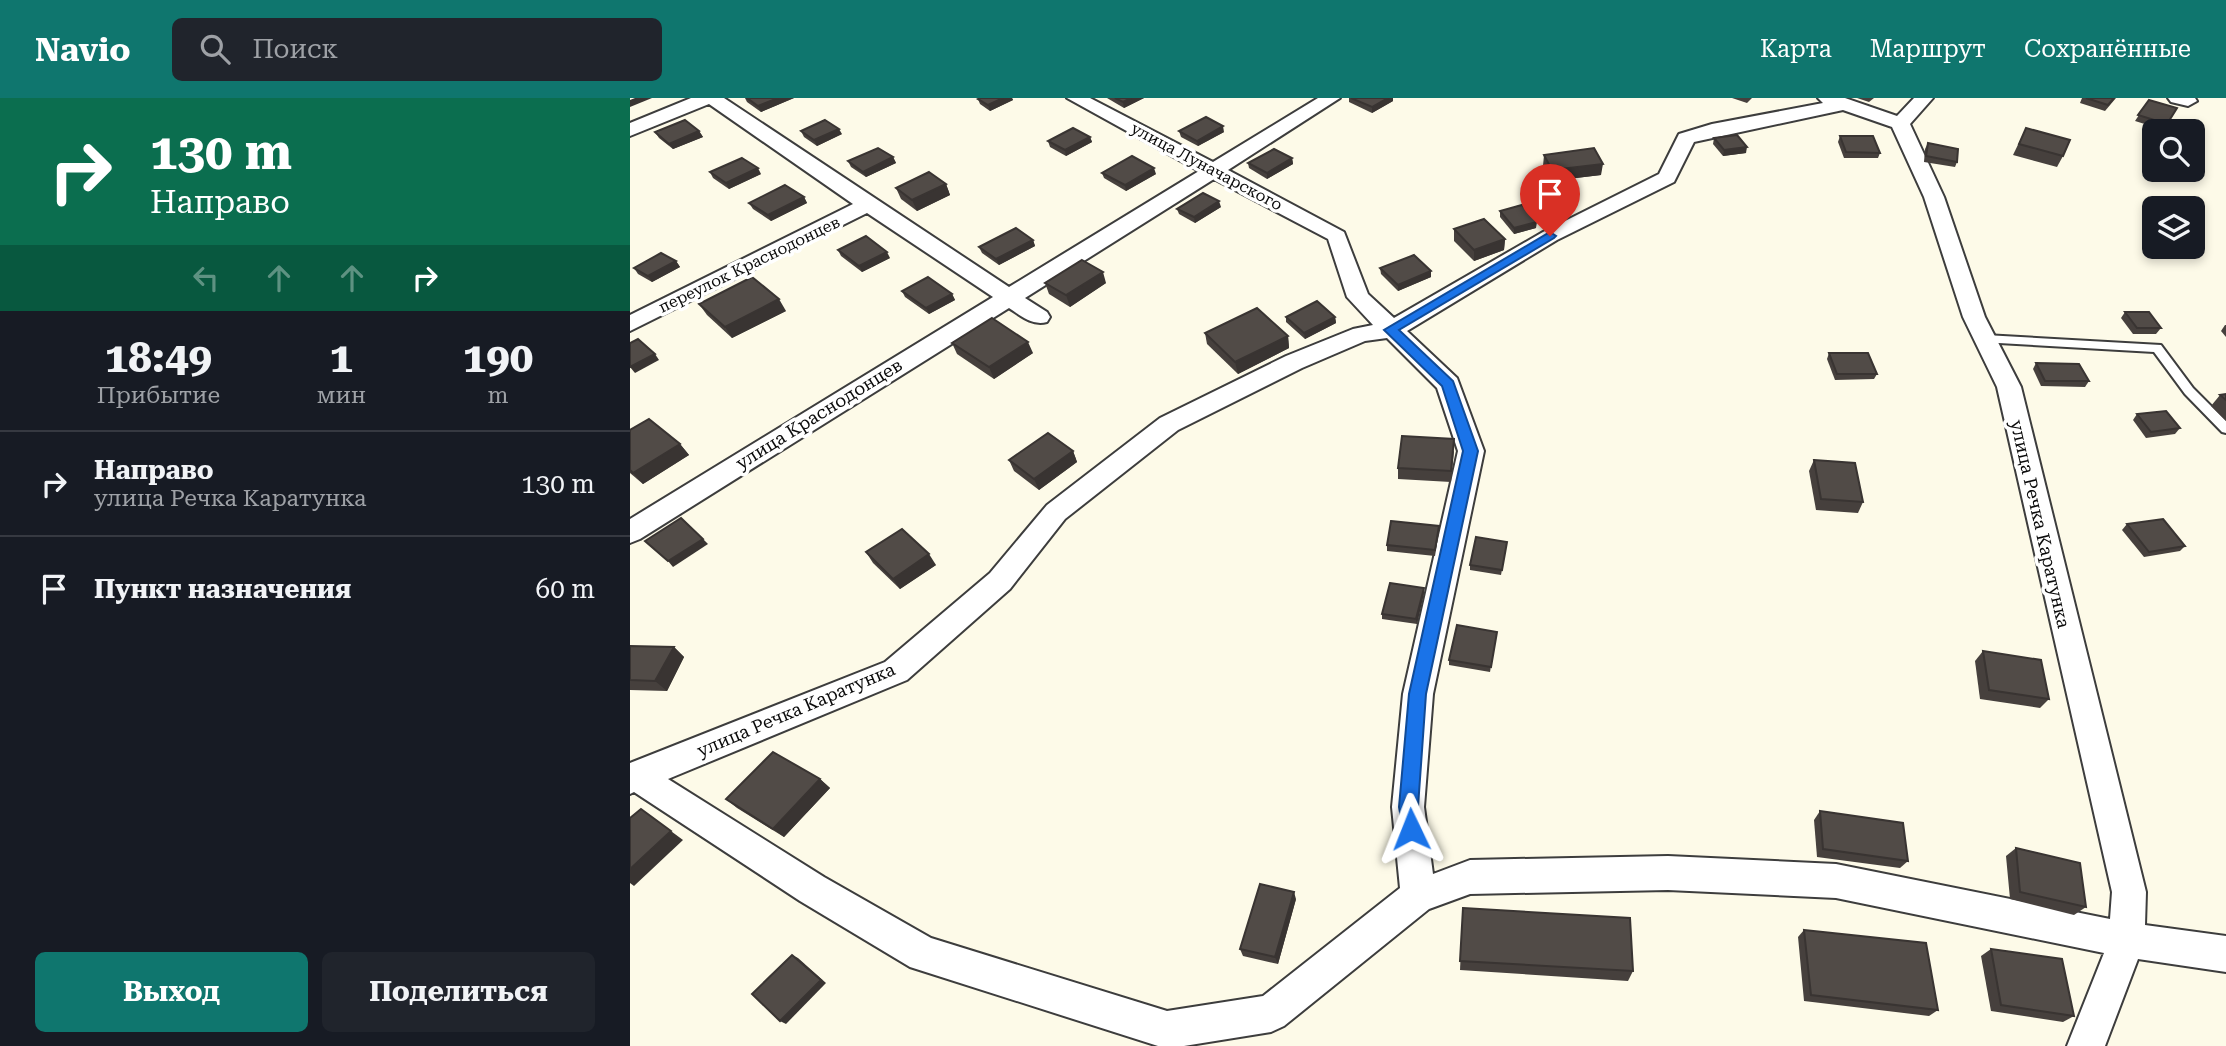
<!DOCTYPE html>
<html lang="ru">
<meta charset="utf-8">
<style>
body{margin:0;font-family:"Roboto Serif",serif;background:#20242c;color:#f1f3f6;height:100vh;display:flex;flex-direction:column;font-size:26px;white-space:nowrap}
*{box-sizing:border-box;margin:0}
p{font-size:23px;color:#9ea1a6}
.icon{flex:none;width:38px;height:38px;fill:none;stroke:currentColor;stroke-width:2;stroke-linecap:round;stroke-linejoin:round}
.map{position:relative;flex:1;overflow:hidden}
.drawer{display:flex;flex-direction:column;background:#171b24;width:630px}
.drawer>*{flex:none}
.banner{background:#0b6e4f;color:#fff;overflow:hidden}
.tools{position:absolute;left:1512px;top:21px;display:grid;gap:14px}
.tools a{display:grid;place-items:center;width:63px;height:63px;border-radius:10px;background:#171b24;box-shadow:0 4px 10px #0003;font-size:35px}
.pin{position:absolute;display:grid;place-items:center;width:60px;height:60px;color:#fff;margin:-72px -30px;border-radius:50% 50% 50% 0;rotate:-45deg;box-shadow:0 0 7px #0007}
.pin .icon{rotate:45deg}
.me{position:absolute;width:77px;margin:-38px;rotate:358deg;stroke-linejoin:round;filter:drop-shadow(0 0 5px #0008)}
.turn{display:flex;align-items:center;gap:24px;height:147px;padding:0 35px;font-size:32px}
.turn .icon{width:91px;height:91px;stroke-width:2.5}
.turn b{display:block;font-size:49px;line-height:60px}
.lanes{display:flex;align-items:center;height:66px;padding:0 35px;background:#0003;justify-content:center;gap:35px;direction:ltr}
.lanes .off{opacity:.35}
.eta{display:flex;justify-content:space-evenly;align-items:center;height:119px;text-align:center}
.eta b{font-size:42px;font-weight:700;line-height:49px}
.action{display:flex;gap:14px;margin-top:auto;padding:14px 35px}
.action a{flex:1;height:80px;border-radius:10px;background:#0f766e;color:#fff;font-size:28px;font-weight:700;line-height:80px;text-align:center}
.action a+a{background:#20242c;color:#f1f3f6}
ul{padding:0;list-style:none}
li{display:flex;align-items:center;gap:21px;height:105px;padding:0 35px;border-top:2px solid #363941}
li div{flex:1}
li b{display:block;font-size:26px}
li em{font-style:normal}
header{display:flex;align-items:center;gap:42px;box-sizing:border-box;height:98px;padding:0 35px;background:#0f766e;color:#fff}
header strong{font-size:33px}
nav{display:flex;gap:38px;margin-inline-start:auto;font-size:24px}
.search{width:490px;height:63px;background:#20242c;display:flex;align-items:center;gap:18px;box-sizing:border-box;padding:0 24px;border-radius:10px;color:#9ea1a6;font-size:26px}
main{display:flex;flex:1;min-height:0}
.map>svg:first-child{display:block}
</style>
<header>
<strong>Navio</strong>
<div class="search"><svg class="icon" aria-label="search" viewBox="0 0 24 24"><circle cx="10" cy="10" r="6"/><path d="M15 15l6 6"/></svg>Поиск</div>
<nav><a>Карта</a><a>Маршрут</a><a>Сохранённые</a></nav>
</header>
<main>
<section class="drawer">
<div class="banner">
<div class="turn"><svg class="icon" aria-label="right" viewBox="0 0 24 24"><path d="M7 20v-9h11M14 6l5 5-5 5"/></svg><div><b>130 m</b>Направо</div></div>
<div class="lanes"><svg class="icon off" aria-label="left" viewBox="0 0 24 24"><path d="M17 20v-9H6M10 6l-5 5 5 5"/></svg><svg class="icon off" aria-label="ahead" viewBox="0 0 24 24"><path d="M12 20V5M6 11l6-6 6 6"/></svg><svg class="icon off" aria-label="ahead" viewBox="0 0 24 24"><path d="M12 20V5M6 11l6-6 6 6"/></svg><svg class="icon" aria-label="right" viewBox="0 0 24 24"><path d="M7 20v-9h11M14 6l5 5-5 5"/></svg></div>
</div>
<div class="eta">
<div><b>18:49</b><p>Прибытие</p></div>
<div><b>1</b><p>мин</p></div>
<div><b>190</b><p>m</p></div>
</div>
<ul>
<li><svg class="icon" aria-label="right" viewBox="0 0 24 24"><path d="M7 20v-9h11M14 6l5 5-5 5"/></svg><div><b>Направо</b><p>улица Речка Каратунка</p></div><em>130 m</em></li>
<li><svg class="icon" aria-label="arrive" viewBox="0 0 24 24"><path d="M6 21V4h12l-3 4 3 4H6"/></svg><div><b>Пункт назначения</b></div><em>60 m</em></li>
</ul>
<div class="action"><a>Выход</a><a>Поделиться</a></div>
</section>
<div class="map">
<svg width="1596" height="948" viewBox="0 0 1596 948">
<rect width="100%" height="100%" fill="#fdfae8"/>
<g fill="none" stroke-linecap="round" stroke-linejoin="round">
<g stroke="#3d3d3d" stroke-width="4">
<path id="lane" d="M1355,237L1531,247L1563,290L1596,323V335L1592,334L1555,296L1524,254L1351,244V238Z"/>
</g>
<g stroke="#3d3d3d" stroke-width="4">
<g id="street">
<path d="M61,0H94L379,189L569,73L437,0H460L583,64L688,0H710L598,72L714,134L738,196L764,220L913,134L1029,76L1049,36L1082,26L1193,5L1188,0H1215L1267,18L1284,0H1303L1280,26L1314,99L1355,219L1391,289L1516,794L1515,827L1596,838V874L1508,861L1475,948H1437L1474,855L1206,800L1038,792L840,796L799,811L654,928L641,934L554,948H528L280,869L170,803L4,694L0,696V665L255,564L360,475L417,407L530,320L656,258L723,231L743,227L717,199L698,141L584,81L395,200L417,214L420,219L417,224C402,228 391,218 379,210L10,441L0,445V421L363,199L237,115L0,233V217L223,106L79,6L0,38V25ZM1213,12L1262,29L1294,99L1333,219L1367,289L1482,794L1480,821L1206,766L1038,758L840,762L803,776L794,709L803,596L854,353L827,280L777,233L927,142L1044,84L1064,44ZM757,240L807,290L828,353L773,596L762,709L770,790L633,898L537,913L301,840L194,779L38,681L277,582L380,491L435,421L548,332L672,270L735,243Z"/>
<path d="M1538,0H1565L1567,3L1558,8L1541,4Z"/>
</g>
</g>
<use href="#lane" fill="#fff" fill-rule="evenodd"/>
<use href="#street" fill="#fff" fill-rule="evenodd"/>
</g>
<g fill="#46403d">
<path d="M115,0H164L131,14L117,4Z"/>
<path d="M350,0H382L383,2L360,13L350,6L348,1Z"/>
<path d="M477,0H514L494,10Z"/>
<path d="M719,0H763V3L742,15L719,4Z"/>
<path d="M1102,0H1122L1117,5Z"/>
<path d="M1227,0H1244L1239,4Z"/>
<path d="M1452,0H1486L1475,13L1450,5Z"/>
<path d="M1519,2L1547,10L1534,32L1505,23Z"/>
<path d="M1396,30L1433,58L1427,69L1383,57Z"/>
<path d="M69,33L73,39L43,51L29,40L25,34Z"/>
<path d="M171,33L212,36L187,48L174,39Z"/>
<path d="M549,33L594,34L568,48L551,39Z"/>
<path d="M1210,38L1250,55L1248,60H1214L1208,44Z"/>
<path d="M460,39L462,44L436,58L420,49L418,43Z"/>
<path d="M1084,40L1116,55L1093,58L1083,46Z"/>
<path d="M1298,45L1327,64L1325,69L1294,64L1295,51Z"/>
<path d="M914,57L971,77L921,83L913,68Z"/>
<path d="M263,59L266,65L236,79L221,69L218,63Z"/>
<path d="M662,60L663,66L637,81L619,70L618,65Z"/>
<path d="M80,74L131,76L99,91L83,80Z"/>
<path d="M472,75L526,76L496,93L474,80Z"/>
<path d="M316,86L320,97L287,113L271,101L266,90Z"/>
<path d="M174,99L177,105L141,123L123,111L119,105Z"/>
<path d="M591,109L565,125L549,116L547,111Z"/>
<path d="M870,113L906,130L884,136L870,119Z"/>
<path d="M824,131L875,141L874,152L844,163L824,143Z"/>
<path d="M403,142L405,148L369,167L352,155L349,149Z"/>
<path d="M208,152L260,160L232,174L211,158Z"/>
<path d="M46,163L50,169L22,184L8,176L4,170Z"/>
<path d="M750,170L801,179L768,193L751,176Z"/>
<path d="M415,185H476L440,209L419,196Z"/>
<path d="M272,193L322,196L325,202L299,216L275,199Z"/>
<path d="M69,206L156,213L102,240L77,217Z"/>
<path d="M1495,214L1531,230L1526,236H1503L1491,220Z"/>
<path d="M656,219H705L706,225L675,241L656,224Z"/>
<path d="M1595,227H1596V239L1591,233Z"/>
<path d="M575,235L658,238L659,250L608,276L577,246Z"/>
<path d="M322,245L403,255L364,281L327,256Z"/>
<path d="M1199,255L1247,276L1244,281L1205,282L1197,261Z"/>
<path d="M1406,265L1459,283L1455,289L1411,288L1403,271Z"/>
<path d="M1596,296V323L1581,308L1590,297Z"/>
<path d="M1507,316L1550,330L1545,336L1516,340L1503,322Z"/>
<path d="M0,332L50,346L59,357L13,386L0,375Z"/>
<path d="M443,353L447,364L409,392L384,373L379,362Z"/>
<path d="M824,353L821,384L768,381V370Z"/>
<path d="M1184,362L1233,404L1228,415L1186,412L1179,373Z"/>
<path d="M1497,426L1555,448L1550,453L1514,459L1492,432Z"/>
<path d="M809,433L805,458L757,453V447Z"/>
<path d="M876,450L871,477L840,472V467Z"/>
<path d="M236,454L306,467L270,491L243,465Z"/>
<path d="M794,495L787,526L752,521V516Z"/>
<path d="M867,534L860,574L819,567V562Z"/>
<path d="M0,548L44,549L54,559L37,593L0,592Z"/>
<path d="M1353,553L1419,601L1410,610L1350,601L1345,563Z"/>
<path d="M190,681L200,690L154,739L107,710L96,701Z"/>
<path d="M1190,713L1278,763L1270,770L1187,759L1184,722Z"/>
<path d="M1386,750L1456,809L1444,817L1380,801L1376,758Z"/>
<path d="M666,801L648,866L613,858L610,851Z"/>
<path d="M833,810L1003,873L998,883L830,872Z"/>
<path d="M1174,832L1308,912L1299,918L1174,903L1168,839Z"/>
<path d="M1361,851L1444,918L1433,924L1361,913L1351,858Z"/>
</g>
<g fill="#393432">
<path d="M5,0H22L0,9V2Z"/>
<path d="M148,0H164L131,14L128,8Z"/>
<path d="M373,0H382L383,2L360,13L358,7Z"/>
<path d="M501,0H514L494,10L493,4Z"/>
<path d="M758,0H763V3L742,15V9Z"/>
<path d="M593,28L594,34L568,48L567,43Z"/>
<path d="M209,31L212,36L187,48L184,42Z"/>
<path d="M69,33L73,39L43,51L39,46Z"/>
<path d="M460,39L462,44L436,58L435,52Z"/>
<path d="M1117,49L1116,55L1093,58L1094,52Z"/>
<path d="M263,59L266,65L236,79L233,74Z"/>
<path d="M662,60L663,66L637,81V75Z"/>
<path d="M973,66L971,77L921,83L922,72Z"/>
<path d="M128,70L131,76L99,91L96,85Z"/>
<path d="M524,70L526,76L496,93L495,87Z"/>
<path d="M316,86L320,97L287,113L282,102Z"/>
<path d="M174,99L177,105L141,123L138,117Z"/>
<path d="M589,103L591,109L565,125L564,119Z"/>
<path d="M907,124L906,130L884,136V130Z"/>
<path d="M875,141L874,152L844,163V152Z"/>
<path d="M403,142L405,148L369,167L366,161Z"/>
<path d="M257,154L260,160L232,174L229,168Z"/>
<path d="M46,163L50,169L22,184L18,178Z"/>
<path d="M801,173V179L768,193V187Z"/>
<path d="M473,174L476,185L440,209L436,197Z"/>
<path d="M322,196L325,202L299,216L296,210Z"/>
<path d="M149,201L156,213L102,240L95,229Z"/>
<path d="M705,219L706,225L675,241L674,235Z"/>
<path d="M658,238L659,250L608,276L605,264Z"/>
<path d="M398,244L403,255L364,281L359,269Z"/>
<path d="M25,256L29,262L5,275L0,269Z"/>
<path d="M50,346L59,357L13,386L3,375Z"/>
<path d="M443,353L447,364L409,392L404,381Z"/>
<path d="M73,441L78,446L43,469L38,463Z"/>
<path d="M299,456L306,467L270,491L263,481Z"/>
<path d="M794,490V495L787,526L786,521Z"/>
<path d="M44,549L54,559L37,593L25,583Z"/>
<path d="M190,681L200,690L154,739L143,731Z"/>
<path d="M11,711L53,742L4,788L0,785V771Z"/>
<path d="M664,794L666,801L648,866L645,859Z"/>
<path d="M162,857L168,860L196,885L156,926L150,923Z"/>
</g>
<g fill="#514b47" stroke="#393432" stroke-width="2">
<path d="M117,0H148L128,8Z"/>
<path d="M350,0H373L358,7L348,1Z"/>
<path d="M485,0H501L493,4Z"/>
<path d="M721,0H758L742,9Z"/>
<path d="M1456,0H1484L1478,7Z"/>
<path d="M1519,2L1547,10L1537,26L1508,17Z"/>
<path d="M576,19L593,28L567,43L549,33Z"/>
<path d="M55,22L69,33L39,46L25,34Z"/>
<path d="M195,22L209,31L184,42L171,33Z"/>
<path d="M443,30L460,39L435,52L418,43Z"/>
<path d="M1396,30L1440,42L1433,58L1389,46Z"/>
<path d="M1107,37L1117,49L1094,52L1084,40Z"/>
<path d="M1210,38H1243L1250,55L1216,54Z"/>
<path d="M1298,45L1328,51L1327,64L1296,58Z"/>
<path d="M248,50L263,59L233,74L218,63Z"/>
<path d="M964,50L973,66L922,72L914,57Z"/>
<path d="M644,51L662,60L637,75L618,65Z"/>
<path d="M502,58L524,70L495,87L472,75Z"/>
<path d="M112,60L128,70L96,85L80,74Z"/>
<path d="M299,74L316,86L282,102L266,90Z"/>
<path d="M155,87L174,99L138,117L119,105Z"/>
<path d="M573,95L589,103L564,119L547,111Z"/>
<path d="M892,107L907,124L884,130L870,113Z"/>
<path d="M854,121L875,141L844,152L824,131Z"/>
<path d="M386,130L403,142L366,161L349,149Z"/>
<path d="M236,138L257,154L229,168L208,152Z"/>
<path d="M31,155L46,163L18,178L4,170Z"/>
<path d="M784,157L801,173L768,187L750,170Z"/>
<path d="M452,162L473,174L436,197L415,185Z"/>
<path d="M122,179L149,201L95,229L69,206Z"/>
<path d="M298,179L322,196L296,210L272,193Z"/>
<path d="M687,203L705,219L674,235L656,219Z"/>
<path d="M627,210L658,238L605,264L575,235Z"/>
<path d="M1495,214H1519L1531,230H1507Z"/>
<path d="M362,220L398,244L359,269L322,245Z"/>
<path d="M8,241L25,256L0,269V245Z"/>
<path d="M1199,255H1238L1247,276H1207Z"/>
<path d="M1406,265L1449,266L1459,283H1415Z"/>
<path d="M1596,296V302L1590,297Z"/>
<path d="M1536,313L1550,330L1521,334L1507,316Z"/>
<path d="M19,321L50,346L3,375L0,372V332Z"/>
<path d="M418,335L443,353L404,381L379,362Z"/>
<path d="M772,338L824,341L821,373L768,370Z"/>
<path d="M1184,362L1225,365L1233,404L1191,401Z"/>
<path d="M51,420L73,441L38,463L15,443Z"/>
<path d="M1533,421L1555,448L1519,454L1497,426Z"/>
<path d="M761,423L809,428L805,452L757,447Z"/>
<path d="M272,431L299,456L263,481L236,454Z"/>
<path d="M846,439L877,444L872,472L840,467Z"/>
<path d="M760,485L794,490L786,521L752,516Z"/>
<path d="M827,527L867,534L861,569L819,562Z"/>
<path d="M0,548L44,549L25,583L0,582Z"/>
<path d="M1353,553L1411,562L1419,601L1359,592Z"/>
<path d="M143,654L190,681L143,731L96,701Z"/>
<path d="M11,711L41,733L0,771V720Z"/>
<path d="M1190,713L1273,725L1278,763L1193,751Z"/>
<path d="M1386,750L1450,765L1456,809L1390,794Z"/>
<path d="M630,786L664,794L645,859L610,851Z"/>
<path d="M833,810L1000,820L1003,873L830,863Z"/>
<path d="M1174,832L1296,845L1308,912L1181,897Z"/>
<path d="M1361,851L1432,861L1444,918L1371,907Z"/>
<path d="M162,857L191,882L150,923L122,896Z"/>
</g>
<path fill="#1a73e8" stroke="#114b97" stroke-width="2" d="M920,134L926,138L924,140L769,232L823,283L848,353L796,596L788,709L790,731L787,738L781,740L774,738L769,709L779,596L833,353L812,288L754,232Z"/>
<g text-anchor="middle" stroke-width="7" stroke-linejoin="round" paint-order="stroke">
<g font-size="16" fill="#0a0a0a" stroke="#fff">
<text transform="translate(577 68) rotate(28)" y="6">улица Луначарского</text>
<text transform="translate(119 166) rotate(-26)" y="6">переулок Краснодонцев</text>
</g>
<g font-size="18" fill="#0a0a0a" stroke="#fff">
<text transform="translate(189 316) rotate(-32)" y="6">улица Краснодонцев</text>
<text transform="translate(1410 426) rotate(77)" y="6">улица Речка Каратунка</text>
<text transform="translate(166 612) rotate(-23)" y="6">улица Речка Каратунка</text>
</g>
</g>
</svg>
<div class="tools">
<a><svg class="icon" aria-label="search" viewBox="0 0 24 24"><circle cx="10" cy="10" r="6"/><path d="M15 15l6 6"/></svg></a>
<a><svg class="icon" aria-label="layers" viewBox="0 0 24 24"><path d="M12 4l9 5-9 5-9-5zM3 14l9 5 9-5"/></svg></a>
</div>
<div class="pin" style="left:920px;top:138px;background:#d93025"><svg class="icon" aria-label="arrive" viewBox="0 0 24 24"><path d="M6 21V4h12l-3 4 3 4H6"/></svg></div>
<svg class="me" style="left:781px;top:731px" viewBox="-20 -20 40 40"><path d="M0-17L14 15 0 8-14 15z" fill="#1a73e8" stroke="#fff" stroke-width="4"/></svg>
</div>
</main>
